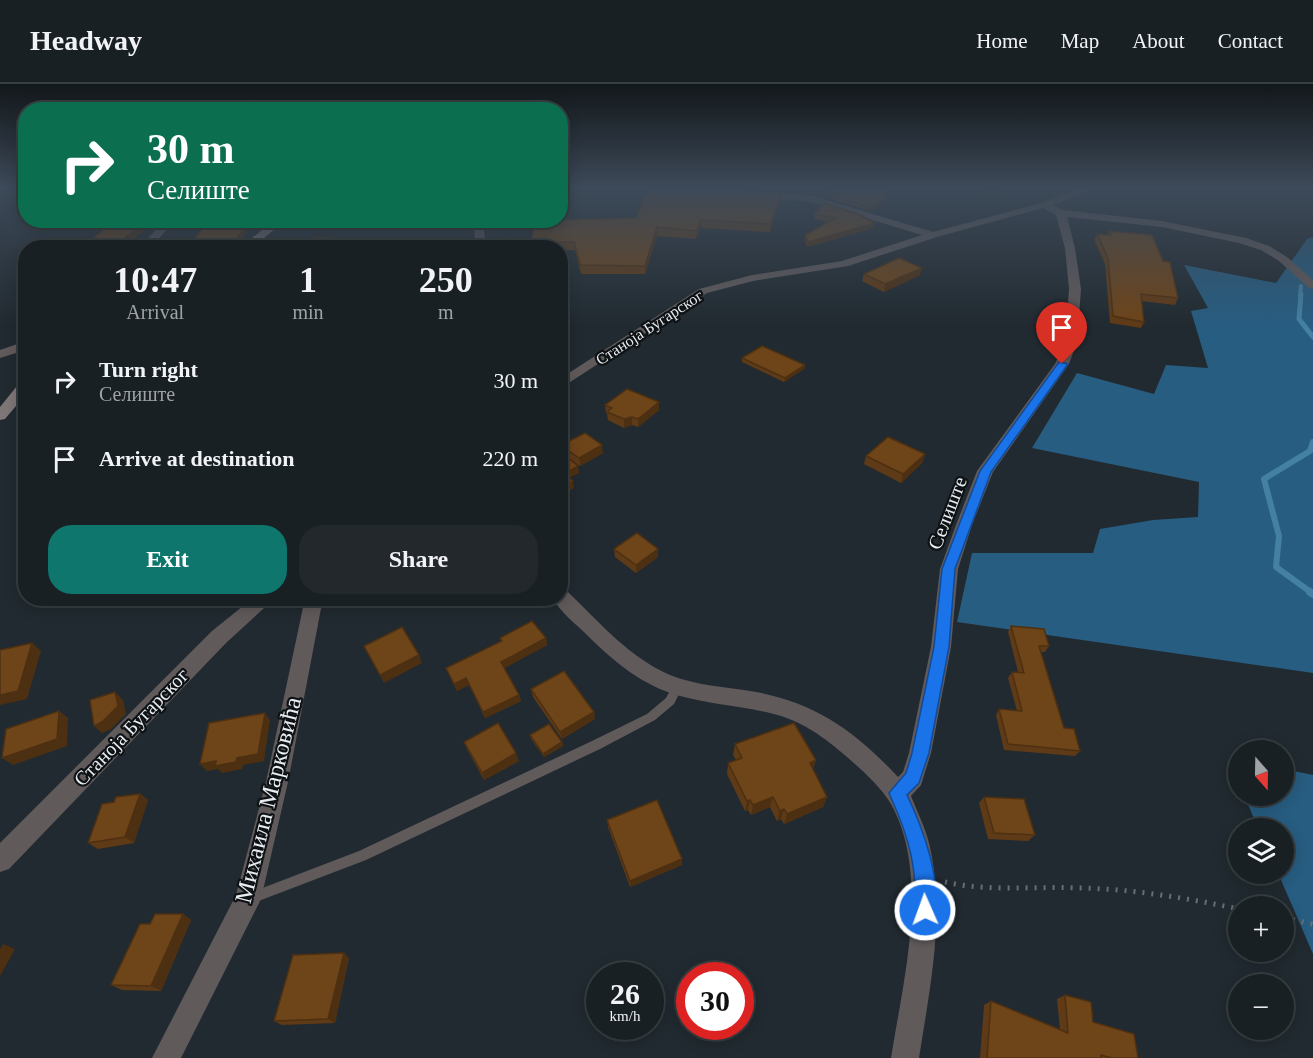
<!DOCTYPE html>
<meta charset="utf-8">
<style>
body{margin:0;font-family:Georgia,serif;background:#22282c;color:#f1f3f6;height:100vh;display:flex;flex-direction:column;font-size:22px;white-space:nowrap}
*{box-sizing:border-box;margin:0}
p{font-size:20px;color:#9fa3a6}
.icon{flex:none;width:33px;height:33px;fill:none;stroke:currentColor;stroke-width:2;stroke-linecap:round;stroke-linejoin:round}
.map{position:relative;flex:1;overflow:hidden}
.drawer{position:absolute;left:18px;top:156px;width:550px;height:366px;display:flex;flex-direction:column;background:#192024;border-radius:24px;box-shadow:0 3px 15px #0003,0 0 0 2px #373e41}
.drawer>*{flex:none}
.banner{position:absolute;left:18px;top:18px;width:550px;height:126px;border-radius:24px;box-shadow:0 3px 15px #0003,0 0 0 2px #373e41;background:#0b6e4f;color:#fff;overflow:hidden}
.needle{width:39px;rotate:160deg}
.fabs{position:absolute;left:1228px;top:656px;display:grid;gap:12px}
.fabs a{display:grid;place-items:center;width:66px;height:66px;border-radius:50%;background:#192024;box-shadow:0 3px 15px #0003,0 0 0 2px #373e41;font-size:30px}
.speed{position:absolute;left:586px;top:878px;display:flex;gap:12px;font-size:30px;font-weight:700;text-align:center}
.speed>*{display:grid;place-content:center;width:78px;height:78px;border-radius:50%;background:#192024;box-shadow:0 3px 15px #0003,0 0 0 2px #373e41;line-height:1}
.speed small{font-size:15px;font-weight:400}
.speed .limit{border:9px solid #d22;background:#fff;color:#111}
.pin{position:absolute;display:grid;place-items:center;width:51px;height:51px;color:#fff;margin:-62px -26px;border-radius:50% 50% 50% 0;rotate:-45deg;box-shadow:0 0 6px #0007}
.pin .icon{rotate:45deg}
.me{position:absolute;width:66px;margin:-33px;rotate:358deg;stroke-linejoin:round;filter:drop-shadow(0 0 4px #0008)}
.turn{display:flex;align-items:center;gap:21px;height:126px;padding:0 30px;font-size:27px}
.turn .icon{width:78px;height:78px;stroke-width:2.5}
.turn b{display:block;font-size:42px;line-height:51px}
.eta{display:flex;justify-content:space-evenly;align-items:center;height:102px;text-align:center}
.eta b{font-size:36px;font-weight:700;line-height:42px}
.action{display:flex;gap:12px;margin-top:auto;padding:12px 30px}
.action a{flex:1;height:69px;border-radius:24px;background:#0f766e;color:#fff;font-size:24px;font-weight:700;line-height:69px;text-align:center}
.action a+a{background:#22282c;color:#f1f3f6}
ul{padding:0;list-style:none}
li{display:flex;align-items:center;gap:18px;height:78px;padding:0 30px}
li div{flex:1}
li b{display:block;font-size:22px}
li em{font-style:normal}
header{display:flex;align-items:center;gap:36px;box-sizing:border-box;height:84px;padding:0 30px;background:#192024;border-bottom:2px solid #373e41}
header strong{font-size:28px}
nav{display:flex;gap:33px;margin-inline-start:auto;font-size:21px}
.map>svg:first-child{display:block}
</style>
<header>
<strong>Headway</strong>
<nav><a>Home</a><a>Map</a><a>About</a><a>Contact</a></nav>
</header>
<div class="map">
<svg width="1313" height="974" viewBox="0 0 1313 974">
<rect width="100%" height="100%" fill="#212a30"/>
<g fill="#275d81">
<path d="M1313,153V589L957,538L972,469H1093L1100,445L1153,436L1198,433L1199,398L1032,364L1077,289L1154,310L1166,281L1208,284L1191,227L1208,224L1184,181L1276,199L1307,155Z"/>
<path d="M1284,685L1313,691V870L1278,789H1284V744H1258L1244,711H1284Z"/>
</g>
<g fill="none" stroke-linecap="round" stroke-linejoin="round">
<path stroke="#4480a1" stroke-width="4" d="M1300,212L1301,202"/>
<path stroke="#4480a1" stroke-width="5" d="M1301,210L1299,235L1313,253"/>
<path stroke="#4480a1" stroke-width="6" d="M1312,509L1276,483L1279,452L1264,395L1310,367L1313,358"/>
<path stroke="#4480a1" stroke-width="8" d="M1310,508L1313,510"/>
<g stroke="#676e74" stroke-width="5" stroke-dasharray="2 7" stroke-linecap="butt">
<path d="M945,798C989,808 1034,802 1079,804C1133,805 1186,814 1239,825"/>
<path d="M1284,834L1313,840"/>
</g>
<path fill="#605a5b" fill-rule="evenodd" d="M678,598L682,599L683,602L674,620L655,636L600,665L366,776L251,820L247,818L245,814L247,810L359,767L592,657L647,630L666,614L674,599Z"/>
<g fill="#605a5b" fill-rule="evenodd">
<path d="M701,105H739L813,112L933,148L1041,119L1080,105H1095L1053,121L1063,126L1162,137L1246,154L1269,162L1287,173L1313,196V205L1309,204L1279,177L1261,166L1239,159L1162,143L1067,133L1075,164L1081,205L1077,258L1069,280L993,388L972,441L958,485L951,563L931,669L921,701L911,712C917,727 925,743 929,759C946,830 930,903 919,974H891C903,897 931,792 891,720C881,703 862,686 847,673C824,653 801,636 770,629C740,622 710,620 680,612C643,602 614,578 587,551C576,540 560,528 553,514H561V506L568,508C599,538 630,574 670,591C697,602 728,603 756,608C817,619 857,649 898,693L903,688L909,669L931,563L940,485L956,441L977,387L1055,280L1065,258L1069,205L1065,164L1056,131L1043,124L937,153L848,182L753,197L707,209L561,304V294L699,205L752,191L842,177L922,151L812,118L706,108Z"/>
<path d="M165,136L175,137L150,164H139Z"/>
<path d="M474,136H484L485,164H475Z"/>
<path d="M26,257V266L0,274V266Z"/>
<path d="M253,514H275L226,559L9,785L0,788V759L212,547Z"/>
<path d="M305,514H323L288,698L261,815L181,974H152L236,811L266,698Z"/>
</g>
<g fill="#7f7677" fill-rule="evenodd">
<path d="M274,136H286L252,164H240Z"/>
<path d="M26,296V310L5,335L0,336V323L21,297Z"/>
</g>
</g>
<g fill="#5f3a16">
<path d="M765,105H782V107Z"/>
<path d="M812,105H899L884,113L886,117L870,127L830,115L831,111Z"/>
<path d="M975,105H1007L996,111Z"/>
<path d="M781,109L780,117L770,148L701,144L696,155L657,152L645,190H581L575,166H561V164H532L531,159L549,140L636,134Z"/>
<path d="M814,130H858L874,144L807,163L805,156V151L829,138L814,135Z"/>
<path d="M391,136L387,145H366L364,138Z"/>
<path d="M147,144L122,164L91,163L88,158Z"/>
<path d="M1109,147L1178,214L1175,221L1141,217L1144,238L1141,244L1110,239L1105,180L1094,155L1097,150L1107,151Z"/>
<path d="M864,190L920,191L884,208L862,197Z"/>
<path d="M742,274L805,281L804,285L784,298L742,278Z"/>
<path d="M659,318V326L638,343L632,341L624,344L608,336L607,330L606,329L605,321Z"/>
<path d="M561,361L603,369L580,382L562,369Z"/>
<path d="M925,370L922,379L901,399L864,380L866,372Z"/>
<path d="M614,465H658V473L636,489L615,473Z"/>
<path d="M190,514H222L212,524Z"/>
<path d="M1011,542L1049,562L1045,568H1041L1064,644L1080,667L1075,672L1004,666L996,631L999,625L1017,627L1008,594L1012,588H1018L1008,548Z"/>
<path d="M500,554H546L547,561L504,584L519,611L521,617L485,634L469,601L457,607L446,584L501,557Z"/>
<path d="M531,605L595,635L562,655L533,613Z"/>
<path d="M530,651L562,658L563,662L544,673L531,655Z"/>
<path d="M464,658L519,677L484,696L467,665Z"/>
<path d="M735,660L816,676L813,685L827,713L823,723L784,740L781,735L777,737L770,723L751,731L748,726L745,727L727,690L728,679L736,676L733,671Z"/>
<path d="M140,710L148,716L134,759L98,765L88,759L114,718Z"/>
<path d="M984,713L1035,751L1028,757L988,755L979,719Z"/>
<path d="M607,736L682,775V781L630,803L608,743Z"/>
<path d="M183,830L191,836L161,907L122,906L111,901Z"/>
<path d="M349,874L335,939L282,941L274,937Z"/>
<path d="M1065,911L1093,938L1138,974H980L984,921L991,917L1060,945L1057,915Z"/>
</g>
<g fill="#4d3012">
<path d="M894,105H899L880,116L881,112Z"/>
<path d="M998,105H1007L996,111Z"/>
<path d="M781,109L780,117L770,148L771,140Z"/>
<path d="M886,114V117L870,127L871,123Z"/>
<path d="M250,136H253L254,138L235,164H230Z"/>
<path d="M386,136H391L387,145L385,137Z"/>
<path d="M451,136V141L428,143L426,137Z"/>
<path d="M701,136V144L696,155L697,147Z"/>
<path d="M144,139L147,144L122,164L119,158Z"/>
<path d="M875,139L874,144L807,163L808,158Z"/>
<path d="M657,143V152L645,190V182Z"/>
<path d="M341,155L343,162L342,164H338Z"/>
<path d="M922,184L920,191L884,208L885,200Z"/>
<path d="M805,281L804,285L784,298L785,294Z"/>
<path d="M659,318V326L638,343V335Z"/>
<path d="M632,333V341L624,344V335Z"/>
<path d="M602,361L603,369L580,382L579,374Z"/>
<path d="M925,370L922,379L901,399L903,390Z"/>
<path d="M578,382L579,389L564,397V390Z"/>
<path d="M573,397L574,404L561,412V404Z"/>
<path d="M658,465V473L636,489V481Z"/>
<path d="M207,514H222L212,524L206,516Z"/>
<path d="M546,554L547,561L503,585L501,578Z"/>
<path d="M32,559L41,567L27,615L0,621V611Z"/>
<path d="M419,571L422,579L384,599L380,591Z"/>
<path d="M466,594L469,601L457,607L454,600Z"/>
<path d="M115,608L123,616L126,630L111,645L102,649L94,642Z"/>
<path d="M519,611L521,617L485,634L483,628Z"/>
<path d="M59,627L68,634L67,662L13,681L2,674Z"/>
<path d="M594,628L595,635L562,655L560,648Z"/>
<path d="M265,629L270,636L264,677L243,681L242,685L222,689L218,685L207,687L200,680L237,674Z"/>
<path d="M562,658L563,662L544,673L543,670Z"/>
<path d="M516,669L519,677L484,696L482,689Z"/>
<path d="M816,676L812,687L810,679Z"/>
<path d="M140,710L148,716L134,759L125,753Z"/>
<path d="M773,713L770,723L751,731L753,721Z"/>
<path d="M827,713L823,723L784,740L787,730Z"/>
<path d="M750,716L748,726L745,727L747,717Z"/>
<path d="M784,725L781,735L777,737L780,727Z"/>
<path d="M682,775V781L630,803V797Z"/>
<path d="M183,830L191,836L161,907L151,902Z"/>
<path d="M3,860L15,865L0,892V865Z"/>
<path d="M344,869L349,874L335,939L328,935Z"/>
</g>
<g fill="#6e4419" stroke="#4d3012" stroke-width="1.5">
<path d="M647,105H736L781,109L771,140L701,136L697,147L657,143L645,182L580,181L574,158L531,159L534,140H549V136L636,134Z"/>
<path d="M824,105H894L881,112L886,114L871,123L831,111L833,108Z"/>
<path d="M824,119L858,130L875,139L808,158L805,151L836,134L814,130Z"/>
<path d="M208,136H250L230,164H188Z"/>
<path d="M365,136H386L385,137L364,138Z"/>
<path d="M112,139H144L119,158H88Z"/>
<path d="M1109,147L1152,151L1163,177L1170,178L1178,214L1141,210L1144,238L1113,232L1108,174L1097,150L1111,151Z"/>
<path d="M315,153L341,155L338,164H309Z"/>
<path d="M899,174L922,184L885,200L864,190Z"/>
<path d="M762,262L805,281L785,294L742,274Z"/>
<path d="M627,305L659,318L638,335L632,333L624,335L607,328L612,324L605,321Z"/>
<path d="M585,349L602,361L579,374L561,361Z"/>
<path d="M888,353L925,370L903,390L866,372Z"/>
<path d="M564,371L578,382L564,390L573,397L561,404V372Z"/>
<path d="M637,449L658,465L636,481L614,465Z"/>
<path d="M532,537L546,554L501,578L519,611L483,628L466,594L454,600L446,584L502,557L500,554Z"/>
<path d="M1011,542L1044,545L1049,562H1039L1064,644L1074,645L1080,667L1008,660L999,625L1022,627L1012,588L1024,589Z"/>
<path d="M402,543L419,571L380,591L364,562Z"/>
<path d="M32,559L18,607L0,611V566Z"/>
<path d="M564,587L594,628L560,648L531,605Z"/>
<path d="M115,608L118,622L102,638L94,642L90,616Z"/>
<path d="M59,627L57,655L2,674L6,645Z"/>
<path d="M265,629L258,670L237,674L236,678L215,682L216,677L200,680L209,639Z"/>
<path d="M498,639L516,669L482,689L464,658Z"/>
<path d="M794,639L816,676L810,679L827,713L787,730L784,725L780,727L773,713L753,721L750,716L747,717L728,679L742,674L735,660Z"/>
<path d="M549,640L562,658L543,670L530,651Z"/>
<path d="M140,710L125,753L88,759L102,720L114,718L116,713Z"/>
<path d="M984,713L1024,715L1035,751L994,749Z"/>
<path d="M657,716L682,775L630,797L607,736Z"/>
<path d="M155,830H183L151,902L111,901L140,840H150Z"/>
<path d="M344,869L328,935L274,937L293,871Z"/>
<path d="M1065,911L1091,918L1093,938L1134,950L1138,974H1112L1101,971V974H987L991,917L1068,949Z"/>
</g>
<linearGradient id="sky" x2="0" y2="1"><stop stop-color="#12171a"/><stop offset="0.43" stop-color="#3d4a59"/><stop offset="1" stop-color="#3d4a59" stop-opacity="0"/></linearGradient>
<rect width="1313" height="242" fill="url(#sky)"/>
<path fill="#1a73e8" stroke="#114b97" stroke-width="1.5" d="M1059,278L1068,280L991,388L955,485L949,563L929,669L919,699L907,711C921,740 945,801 932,832L925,835L918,832C913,819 916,804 914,790C911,761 901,736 889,709L906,689L912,669L934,563L942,485L980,387Z"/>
<g text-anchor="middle" stroke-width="4.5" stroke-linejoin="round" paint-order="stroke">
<g font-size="16" fill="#e8edf2" stroke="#0e1215">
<text transform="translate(649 243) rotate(-33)" y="6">Станоја Бугарског</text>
</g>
<g font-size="20" fill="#e8edf2" stroke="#0e1215">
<text transform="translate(947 429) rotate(-69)" y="7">Селиште</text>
<text transform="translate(131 643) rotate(-46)" y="7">Станоја Бугарског</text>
</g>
<g font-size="24" fill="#e8edf2" stroke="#0e1215">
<text transform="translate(268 716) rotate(-76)" y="8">Михаила Марковића</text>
</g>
</g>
</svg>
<div class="fabs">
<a><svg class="needle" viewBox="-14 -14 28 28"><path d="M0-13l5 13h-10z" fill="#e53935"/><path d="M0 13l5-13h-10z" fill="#9fa3a6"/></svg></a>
<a><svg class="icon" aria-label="layers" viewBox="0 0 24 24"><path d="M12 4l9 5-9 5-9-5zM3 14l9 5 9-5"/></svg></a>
<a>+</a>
<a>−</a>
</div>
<div class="speed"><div>26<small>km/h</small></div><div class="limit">30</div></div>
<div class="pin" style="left:1062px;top:280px;background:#d93025"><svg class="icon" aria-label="arrive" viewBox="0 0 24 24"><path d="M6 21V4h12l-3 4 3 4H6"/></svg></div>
<svg class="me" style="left:925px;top:826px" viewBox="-20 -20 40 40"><circle r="17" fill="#1a73e8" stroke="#fff" stroke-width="3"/><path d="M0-11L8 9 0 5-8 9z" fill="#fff"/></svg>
<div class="banner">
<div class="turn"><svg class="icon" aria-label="right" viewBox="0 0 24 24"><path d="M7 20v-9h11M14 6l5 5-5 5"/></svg><div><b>30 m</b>Селиште</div></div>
</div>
<section class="drawer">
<div class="eta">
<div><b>10:47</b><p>Arrival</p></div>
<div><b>1</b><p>min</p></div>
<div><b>250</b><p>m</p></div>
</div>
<ul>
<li><svg class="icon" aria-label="right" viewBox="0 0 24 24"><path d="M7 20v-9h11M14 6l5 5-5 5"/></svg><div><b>Turn right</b><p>Селиште</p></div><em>30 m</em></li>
<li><svg class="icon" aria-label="arrive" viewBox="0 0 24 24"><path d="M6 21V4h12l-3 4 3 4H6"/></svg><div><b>Arrive at destination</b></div><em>220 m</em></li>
</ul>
<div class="action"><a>Exit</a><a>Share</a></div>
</section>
</div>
